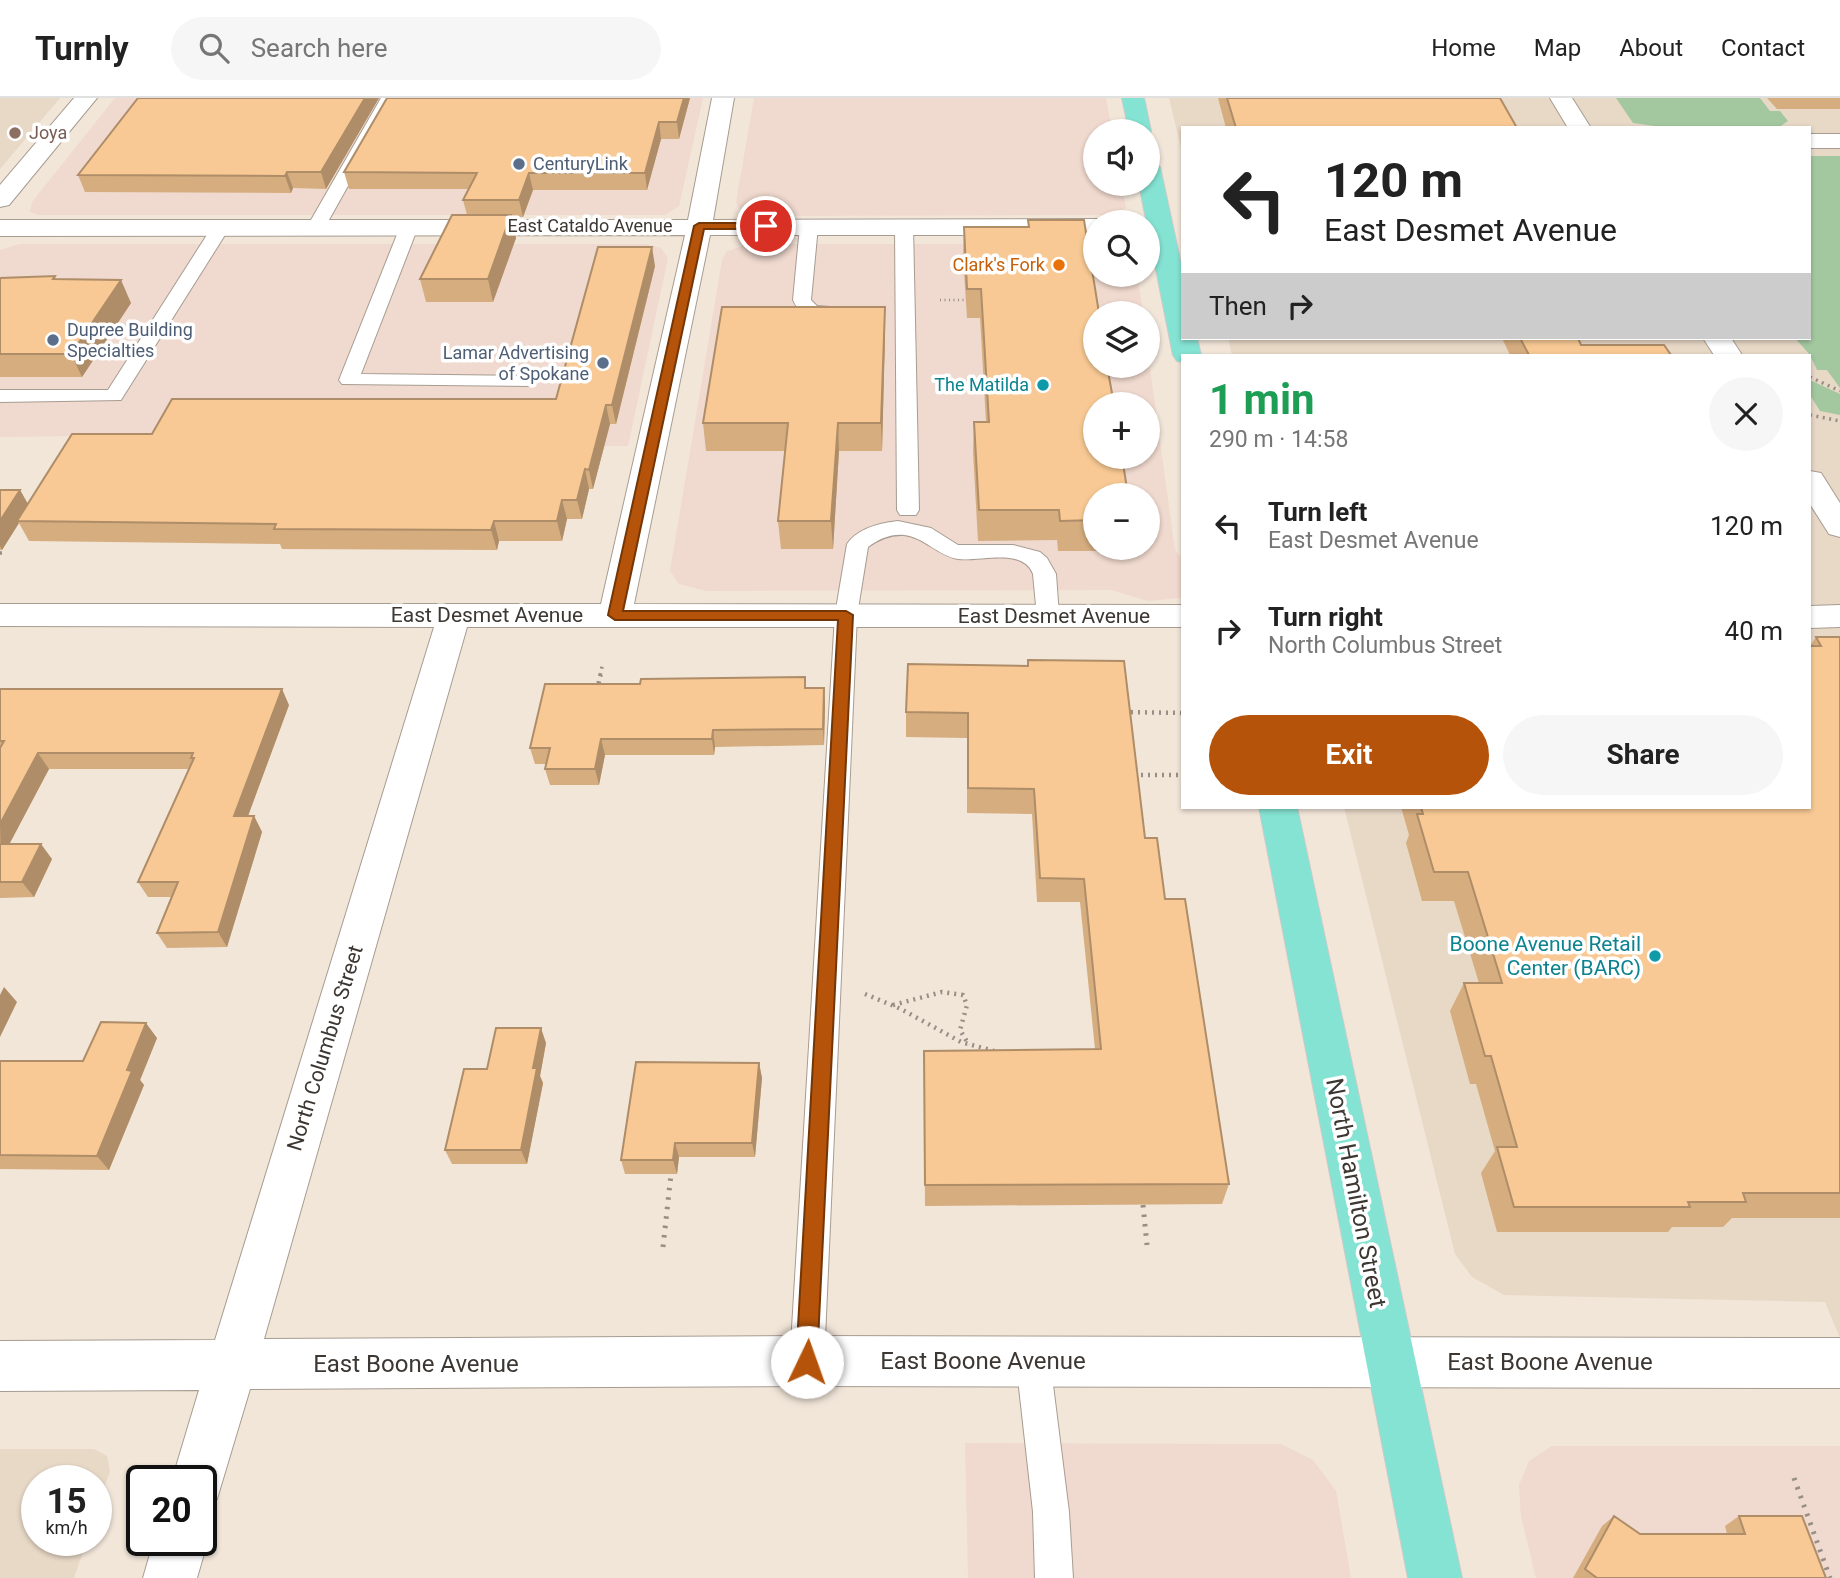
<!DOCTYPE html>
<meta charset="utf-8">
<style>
body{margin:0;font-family:Roboto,sans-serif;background:#f6f6f6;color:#222;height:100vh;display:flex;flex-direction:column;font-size:26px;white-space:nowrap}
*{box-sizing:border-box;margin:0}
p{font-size:23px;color:#767676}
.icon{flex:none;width:38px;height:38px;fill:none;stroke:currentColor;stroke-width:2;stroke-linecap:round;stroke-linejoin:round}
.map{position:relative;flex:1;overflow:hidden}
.drawer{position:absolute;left:1181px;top:256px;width:630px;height:455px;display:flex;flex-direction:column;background:#fff;border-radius:0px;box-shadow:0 2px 5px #0004}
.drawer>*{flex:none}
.guide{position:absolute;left:1181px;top:28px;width:630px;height:214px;border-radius:0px;box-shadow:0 2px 5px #0004;background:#fff;color:#222;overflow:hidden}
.fabs{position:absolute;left:1083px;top:21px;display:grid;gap:14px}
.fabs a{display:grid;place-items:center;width:77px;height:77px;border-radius:50%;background:#fff;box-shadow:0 2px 5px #0004;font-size:35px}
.speed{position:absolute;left:21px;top:1367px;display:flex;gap:14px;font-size:35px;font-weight:700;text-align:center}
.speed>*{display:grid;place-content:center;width:91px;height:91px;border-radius:50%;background:#fff;box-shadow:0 2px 5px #0004;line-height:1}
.speed small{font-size:18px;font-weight:400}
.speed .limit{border:4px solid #111;border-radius:10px;background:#fff;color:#111}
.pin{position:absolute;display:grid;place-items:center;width:60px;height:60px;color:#fff;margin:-30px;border:4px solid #fff;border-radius:50%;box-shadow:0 2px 7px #0007}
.me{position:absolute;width:77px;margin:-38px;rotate:3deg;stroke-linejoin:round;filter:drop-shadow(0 0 5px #0008)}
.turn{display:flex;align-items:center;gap:24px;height:147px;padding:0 28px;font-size:32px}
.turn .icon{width:91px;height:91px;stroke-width:2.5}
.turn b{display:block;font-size:49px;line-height:60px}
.then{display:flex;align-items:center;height:66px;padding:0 28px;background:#0003;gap:14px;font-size:26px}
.round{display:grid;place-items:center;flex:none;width:74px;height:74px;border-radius:37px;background:#f6f6f6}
.overview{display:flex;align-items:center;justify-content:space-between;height:119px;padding:0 28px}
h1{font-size:42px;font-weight:700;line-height:52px;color:#1e9e55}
.cta{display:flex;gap:14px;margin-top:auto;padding:14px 28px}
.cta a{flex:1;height:80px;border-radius:42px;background:#b45309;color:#fff;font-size:28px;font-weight:700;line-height:80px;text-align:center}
.cta a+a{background:#f6f6f6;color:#222}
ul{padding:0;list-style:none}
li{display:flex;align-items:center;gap:21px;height:105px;padding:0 28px}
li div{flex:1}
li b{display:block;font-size:26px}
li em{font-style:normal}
header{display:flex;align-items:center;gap:42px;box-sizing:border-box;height:98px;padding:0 35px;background:#fff;border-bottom:2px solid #e0e0e0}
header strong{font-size:33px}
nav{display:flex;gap:38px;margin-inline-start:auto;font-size:24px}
.search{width:490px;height:63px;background:#f6f6f6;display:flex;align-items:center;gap:18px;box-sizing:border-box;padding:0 24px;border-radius:38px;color:#767676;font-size:26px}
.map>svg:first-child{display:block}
</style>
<header>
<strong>Turnly</strong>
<div class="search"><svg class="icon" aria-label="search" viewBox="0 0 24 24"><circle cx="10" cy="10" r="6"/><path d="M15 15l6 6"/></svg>Search here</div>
<nav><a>Home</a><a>Map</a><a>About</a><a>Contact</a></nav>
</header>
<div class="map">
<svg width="1840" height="1480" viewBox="0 0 1840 1480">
<rect width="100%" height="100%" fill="#f2e6d9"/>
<g fill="#f0d9ce" fill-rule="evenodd">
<path d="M115,0H703L679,108L665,117H38L30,114L32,104Z"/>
<path d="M754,0H1106L1112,33H1096V86H1122L1126,110L1117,116L1105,117L761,118L745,115L740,111L736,104Z"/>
<path d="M20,146H646L661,150L668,160L628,348L74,349L81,338L0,339V152Z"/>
<path d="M747,146H1095L1096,177H1137L1143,215H1096V268H1148V256L1175,452L1183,461V496L1180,500L1148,503L1111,492L706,493L679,486L670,473L722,162L726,154ZM1096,306H1148V359H1096ZM1096,397H1148V450H1096Z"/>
<path d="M965,1345L1281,1346L1313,1362L1336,1393L1351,1480H968Z"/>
<path d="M1552,1348H1840V1480H1536L1521,1419L1519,1387L1529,1363Z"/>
</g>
<g fill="#e8d8c6">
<path d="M0,0H60L0,71Z"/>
<path d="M1169,0H1840V1240L1825,1204L1504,1197L1472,1179L1455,1156L1344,709H1810V257H1232L1228,240H1810V30H1183V58Z"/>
<path d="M0,1351H94L107,1358L110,1373L96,1414V1382H37V1442H87L74,1480H0Z"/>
</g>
<g fill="#a3c8a0">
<path d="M1616,0H1760L1770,13H1780L1788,23L1778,30H1669L1633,25Z"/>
<path d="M1810,58H1840V290L1827,272H1817L1810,257L1795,240H1810Z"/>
<path d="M1810,282L1840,296V317L1820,313L1810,297Z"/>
</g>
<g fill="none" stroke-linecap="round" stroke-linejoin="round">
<g stroke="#a79c91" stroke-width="2">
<g id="lane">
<path d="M381,0H397L325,129L316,134L310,133L307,129Z"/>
<path d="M809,123L818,128L811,202L817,208L843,210L846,214L843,218C824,223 801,222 793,202L800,128Z"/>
<path d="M904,123L913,128L919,412L916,417H900L897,412L895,128Z"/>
<path d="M221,124L230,129L121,302L0,304V292H108L212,129Z"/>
<path d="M409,124L418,129L361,276L525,278L532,280L535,284L532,288L342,286L339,282L400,129Z"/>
<path d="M898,423L931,430L958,447H1013L1040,454L1047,460L1056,476L1059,518L1056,523L1048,526L1040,523L1037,518L1033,476C1023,449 980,464 958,461C938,458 924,439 904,437C890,436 879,441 868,449L857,517L824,1263L819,1275L807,1280L795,1275L790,1263L835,517L847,446C858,430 880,425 898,423Z"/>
<path d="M1033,1246L1045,1251L1050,1263L1069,1414L1073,1480H1035L1033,1414L1016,1263L1021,1251Z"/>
</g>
</g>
<g stroke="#a79c91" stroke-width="2">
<g id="street">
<path d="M74,0H97L9,107L0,109V87Z"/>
<path d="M712,0H734L713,122L1096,121L1105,124H1096V137H710L634,506L1183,507V529H467L264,1241L807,1238L1840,1240V1290L807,1288L250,1291L217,1401L201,1407V1382H172L199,1292L0,1293V1243L215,1242L434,529L0,528V506H601L685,137L0,138V122H688Z"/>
<path d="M1550,0H1572L1591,30H1568Z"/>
<rect x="1810" y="36" width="30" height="14"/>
<path d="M1703,240H1731L1742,257H1714Z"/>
<path d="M1810,373L1821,375L1840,405V439L1829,436L1810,406Z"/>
<path d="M1840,507V529L1810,530V508Z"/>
<path d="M201,1426L208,1442L197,1480H143L154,1442H201Z"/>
</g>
</g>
<g stroke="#cccbca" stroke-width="2">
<g id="primary">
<path d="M1122,0H1144L1151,33L1148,38V33H1129Z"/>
<path d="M1148,62L1156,64L1160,69L1183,175V240H1197L1201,257H1183V264L1177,263L1173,257L1139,86H1148Z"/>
<path d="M1259,709H1297L1462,1480H1408Z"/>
</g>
</g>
<path stroke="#978e85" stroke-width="2.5" stroke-dasharray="1 3.5" stroke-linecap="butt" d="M940,202H964"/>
<g stroke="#978e85" stroke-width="3.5" stroke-dasharray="2 4.5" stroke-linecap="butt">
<path d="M1810,279L1840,293"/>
<path d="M1810,317L1840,323"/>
<path d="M0,455H4"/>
<path d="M600,577L603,565"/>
</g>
<g stroke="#978e85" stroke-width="4.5" stroke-dasharray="2 5" stroke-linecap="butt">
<path d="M597,592L601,575"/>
<path d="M1124,614L1183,615"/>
<path d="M1141,677H1183"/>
<path d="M865,896L901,911L961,944L994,953"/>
<path d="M893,907L942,894L963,897L967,907L960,932L969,947"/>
</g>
<g stroke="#978e85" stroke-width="5" stroke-dasharray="2.5 7" stroke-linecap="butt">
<path d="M1143,1107L1147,1147"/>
<path d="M663,1149L671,1076"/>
<path d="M1794,1380L1830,1480"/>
</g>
<use href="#lane" fill="#fff" fill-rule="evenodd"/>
<use href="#street" fill="#fff" fill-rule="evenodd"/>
<use href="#primary" fill="#85e3d3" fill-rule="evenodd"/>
</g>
<g fill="#d5ad7f">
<path d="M138,0H379L326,91L293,90L291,95L85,94L78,77Z"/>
<path d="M690,0L679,41H661L647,92H533L523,119H511L516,140L493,204H426L420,181L467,117L463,102L469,91H349L344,74Z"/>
<path d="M1218,0H1500L1517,30H1226Z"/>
<path d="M1767,0H1840V11H1777Z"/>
<path d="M1028,122L1096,397V450H1128V453H1058L1057,442L978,443L973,354L974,324H986L980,220H967L963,158L964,129H1028Z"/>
<path d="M655,168L616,326H610L593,391H589L582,421H567L562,443H499L497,452L282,451L280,446L29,443L19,425L2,452H0V392H20L28,406L152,336L556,301Z"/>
<path d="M55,178L56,181L131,205L82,279H0V180Z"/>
<path d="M885,209V236L882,353H839L833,451H781L778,423L785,353H706L703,325Z"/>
<path d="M1502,240H1578L1581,247L1671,257H1510Z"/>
<path d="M1816,539H1840V1120H1732L1723,1129H1672L1668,1134H1497L1481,1075L1495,1053L1476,986H1470L1450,913L1464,885H1479L1454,803H1422L1406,745L1409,737L1401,709H1810V548Z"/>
<path d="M1028,562L1145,740L1165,801L1229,1086L1222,1106L925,1108L924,953L1095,951L1080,804H1037L1032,716L967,715V640L906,639V614L1027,568Z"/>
<path d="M806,590H824L825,606L824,647L715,649L714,657H605L599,687H550L545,671L546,666H535L530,650Z"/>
<path d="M0,591L289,607L248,718H254L262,734L227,849L167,850L157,835L171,799H148L138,784L189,671H49L9,746L52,761L34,799L0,800Z"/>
<path d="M157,940L140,982L144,987L109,1072L0,1071V963H83Z"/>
<path d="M546,945L540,978L543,985L527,1066H452L445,1052L487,971Z"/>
<path d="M759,965L762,980L755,1059H679L677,1076H625L621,1062Z"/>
<path d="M1614,1418L1640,1436H1727L1725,1428L1739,1418L1826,1480H1573L1602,1428Z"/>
</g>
<g fill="#ae8d68">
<path d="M365,0H379L326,91L321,74Z"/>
<path d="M684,0H690L679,41L677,24Z"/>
<path d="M659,24L661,41L647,92L645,75Z"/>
<path d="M287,74L293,90L291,95L285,78Z"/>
<path d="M529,75L533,92L523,119L519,102Z"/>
<path d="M511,117L516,140L493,204L488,181Z"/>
<path d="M652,149L655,168L616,326L612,307Z"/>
<path d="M121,182L131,205L82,279L71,256Z"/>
<path d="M885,209V236L882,353L881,325Z"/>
<path d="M606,307L610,326L593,391L589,372Z"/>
<path d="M838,325L839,353L833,451L831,423Z"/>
<path d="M585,371L589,391L582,421L577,402Z"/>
<path d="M20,392L29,408L17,423L19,425L2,452L0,448V423Z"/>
<path d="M562,402L567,421L562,443L557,423Z"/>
<path d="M494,423L499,443L497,452L491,432Z"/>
<path d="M824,590L825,606L824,647L823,631Z"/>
<path d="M282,591L289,607L242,734L234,718Z"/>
<path d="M713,632L715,649L714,657L712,641Z"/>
<path d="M601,641L605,657L599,687L595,671Z"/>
<path d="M38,655L49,671L1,762L0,726Z"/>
<path d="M254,718L262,734L227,849L218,834Z"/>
<path d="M41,746L52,761L34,799L22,784Z"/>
<path d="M4,889L17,904L0,939V897Z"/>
<path d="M146,925L157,940L140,982L144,987L109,1072L97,1058L127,972Z"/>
<path d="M541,930L546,945L540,978L543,985L527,1066L521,1052L533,970Z"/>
<path d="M759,965L762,980L755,1059L752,1045Z"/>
<path d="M675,1045L679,1059L677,1076L673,1062Z"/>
</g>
<g fill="#f8c994" stroke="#ae8d68" stroke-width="2">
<path d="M138,0H365L321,74H287L285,78L78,77Z"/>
<path d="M387,0H684L677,24H659L645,75H529L519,102H463L477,75L344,74Z"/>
<path d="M1227,0H1500L1517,30H1236Z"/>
<path d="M452,117H511L488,181H420Z"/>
<path d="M1028,122H1084L1099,215H1096V268H1107L1114,306H1096V359H1122L1128,397H1096V422L1060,423L1059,412H979L974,324H989L981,191H967L964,129H1029Z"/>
<path d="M598,149H652L612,307H606L589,372L585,371L577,402H562L557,423H494L491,432L274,431L276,426L17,423L72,336H152L172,301H556Z"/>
<path d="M55,178L53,181L121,182L71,256H0V180Z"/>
<path d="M722,209H885L881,325H838L831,423H778L788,325H703Z"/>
<path d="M1520,240H1578L1581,247H1664L1671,257H1529Z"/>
<path d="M0,392H20L0,423Z"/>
<path d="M1816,539H1840V1095H1743L1746,1104H1688L1690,1109H1514L1497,1049H1517L1491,958H1485L1464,885H1502L1468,774H1434L1417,716H1423L1421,709H1810V548H1821Z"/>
<path d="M1028,562L1124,563L1145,740H1157L1165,801H1185L1229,1086L925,1087L924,953L1101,951L1084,781L1040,780L1034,691L968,690V615L906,614L908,566L1028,568Z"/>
<path d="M805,579V590H824L823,631L713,632L712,641H601L595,671H545L550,650H530L545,586H640L641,581Z"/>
<path d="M0,591H282L234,718H254L218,834L157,835L178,784H138L194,660H191L193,655H38L0,726V650L4,643H0Z"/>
<path d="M0,746H41L22,784H0Z"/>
<path d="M101,924L146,925L127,972L132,973L97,1058L0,1057V963H83Z"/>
<path d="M496,930H541L533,970H537L521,1052H445L464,971H487Z"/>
<path d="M636,964L759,965L752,1045H675L673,1062H621Z"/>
<path d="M1614,1418L1640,1436H1745L1739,1418H1802L1826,1480H1597L1585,1471Z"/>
</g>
<path fill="#b45309" stroke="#753606" stroke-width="2" d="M699,125H766L772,128L766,131H704L623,513H846L853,517L817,1264L814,1271L807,1274L799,1271L796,1264L838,522H615L608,517L694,128Z"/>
<circle fill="#8d6e63" stroke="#fff" stroke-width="2.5" cx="15" cy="35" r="7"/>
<g fill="#5c6f8a" stroke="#fff" stroke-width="2.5">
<circle cx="519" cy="66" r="7"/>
<circle cx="53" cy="242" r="7"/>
<circle cx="603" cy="265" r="7"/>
</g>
<circle fill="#e8710a" stroke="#fff" stroke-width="2.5" cx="1059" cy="167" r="7"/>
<g fill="#0f9aa8" stroke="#fff" stroke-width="2.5">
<circle cx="1043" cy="287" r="7"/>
<circle cx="1655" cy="858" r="7"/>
</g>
<g text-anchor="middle" stroke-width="7" stroke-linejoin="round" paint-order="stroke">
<g font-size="18" fill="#785e54" stroke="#fff" text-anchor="start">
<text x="29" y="41">Joya</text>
</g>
<g font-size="18" fill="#4e5e75" stroke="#fff" text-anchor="start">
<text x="533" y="72">CenturyLink</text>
<text x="67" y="238">Dupree Building<tspan x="67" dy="21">Specialties</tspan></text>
<text x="589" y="261" text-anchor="end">Lamar Advertising<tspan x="589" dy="21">of Spokane</tspan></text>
</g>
<g font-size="18" fill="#3c3732" stroke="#fff">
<text x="590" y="134">East Cataldo Avenue</text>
</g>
<g font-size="18" fill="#c56008" stroke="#fff" text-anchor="end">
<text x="1045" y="173">Clark's Fork</text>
</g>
<g font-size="18" fill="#0d838f" stroke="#fff" text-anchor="end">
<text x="1029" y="293">The Matilda</text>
</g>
<g font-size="21" fill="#3c3732" stroke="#fff">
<text x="487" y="524">East Desmet Avenue</text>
<text x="1054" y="525">East Desmet Avenue</text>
<text transform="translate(325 950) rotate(-73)" y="7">North Columbus Street</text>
</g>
<g font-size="21" fill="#0d838f" stroke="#fff" text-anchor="end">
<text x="1641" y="853">Boone Avenue Retail<tspan x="1641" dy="24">Center (BARC)</tspan></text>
</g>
<g font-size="24" fill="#3c3732" stroke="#fff">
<text transform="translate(1356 1095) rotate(79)" y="8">North Hamilton Street</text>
<text x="983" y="1271">East Boone Avenue</text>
<text x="1550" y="1272">East Boone Avenue</text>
<text x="416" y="1274">East Boone Avenue</text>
</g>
</g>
</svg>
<div class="fabs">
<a><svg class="icon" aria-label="sound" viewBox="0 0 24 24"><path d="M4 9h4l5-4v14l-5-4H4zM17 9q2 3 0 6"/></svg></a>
<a><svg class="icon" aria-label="search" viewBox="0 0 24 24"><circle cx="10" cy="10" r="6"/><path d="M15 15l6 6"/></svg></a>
<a><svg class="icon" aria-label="layers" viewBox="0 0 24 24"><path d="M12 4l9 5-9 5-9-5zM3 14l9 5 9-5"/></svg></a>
<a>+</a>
<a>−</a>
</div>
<div class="speed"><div>15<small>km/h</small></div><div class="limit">20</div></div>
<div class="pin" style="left:766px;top:128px;background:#d93025"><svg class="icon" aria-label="arrive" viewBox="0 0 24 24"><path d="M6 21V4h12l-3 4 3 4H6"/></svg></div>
<svg class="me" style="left:807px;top:1264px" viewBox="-20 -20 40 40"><circle r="19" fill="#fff"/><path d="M0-13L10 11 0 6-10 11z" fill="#b45309"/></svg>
<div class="guide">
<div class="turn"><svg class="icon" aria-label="left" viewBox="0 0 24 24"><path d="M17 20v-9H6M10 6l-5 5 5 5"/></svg><div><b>120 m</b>East Desmet Avenue</div></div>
<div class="then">Then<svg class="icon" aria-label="right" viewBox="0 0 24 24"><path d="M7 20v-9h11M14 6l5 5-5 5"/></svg></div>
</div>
<section class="drawer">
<div class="overview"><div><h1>1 min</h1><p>290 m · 14:58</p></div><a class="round"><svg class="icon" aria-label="close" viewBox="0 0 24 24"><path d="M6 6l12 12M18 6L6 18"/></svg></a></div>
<ul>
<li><svg class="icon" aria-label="left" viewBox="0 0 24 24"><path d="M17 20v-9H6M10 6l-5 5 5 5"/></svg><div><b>Turn left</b><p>East Desmet Avenue</p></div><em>120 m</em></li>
<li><svg class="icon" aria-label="right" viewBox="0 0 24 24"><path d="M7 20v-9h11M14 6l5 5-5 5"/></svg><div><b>Turn right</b><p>North Columbus Street</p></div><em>40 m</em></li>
</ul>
<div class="cta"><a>Exit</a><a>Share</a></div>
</section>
</div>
